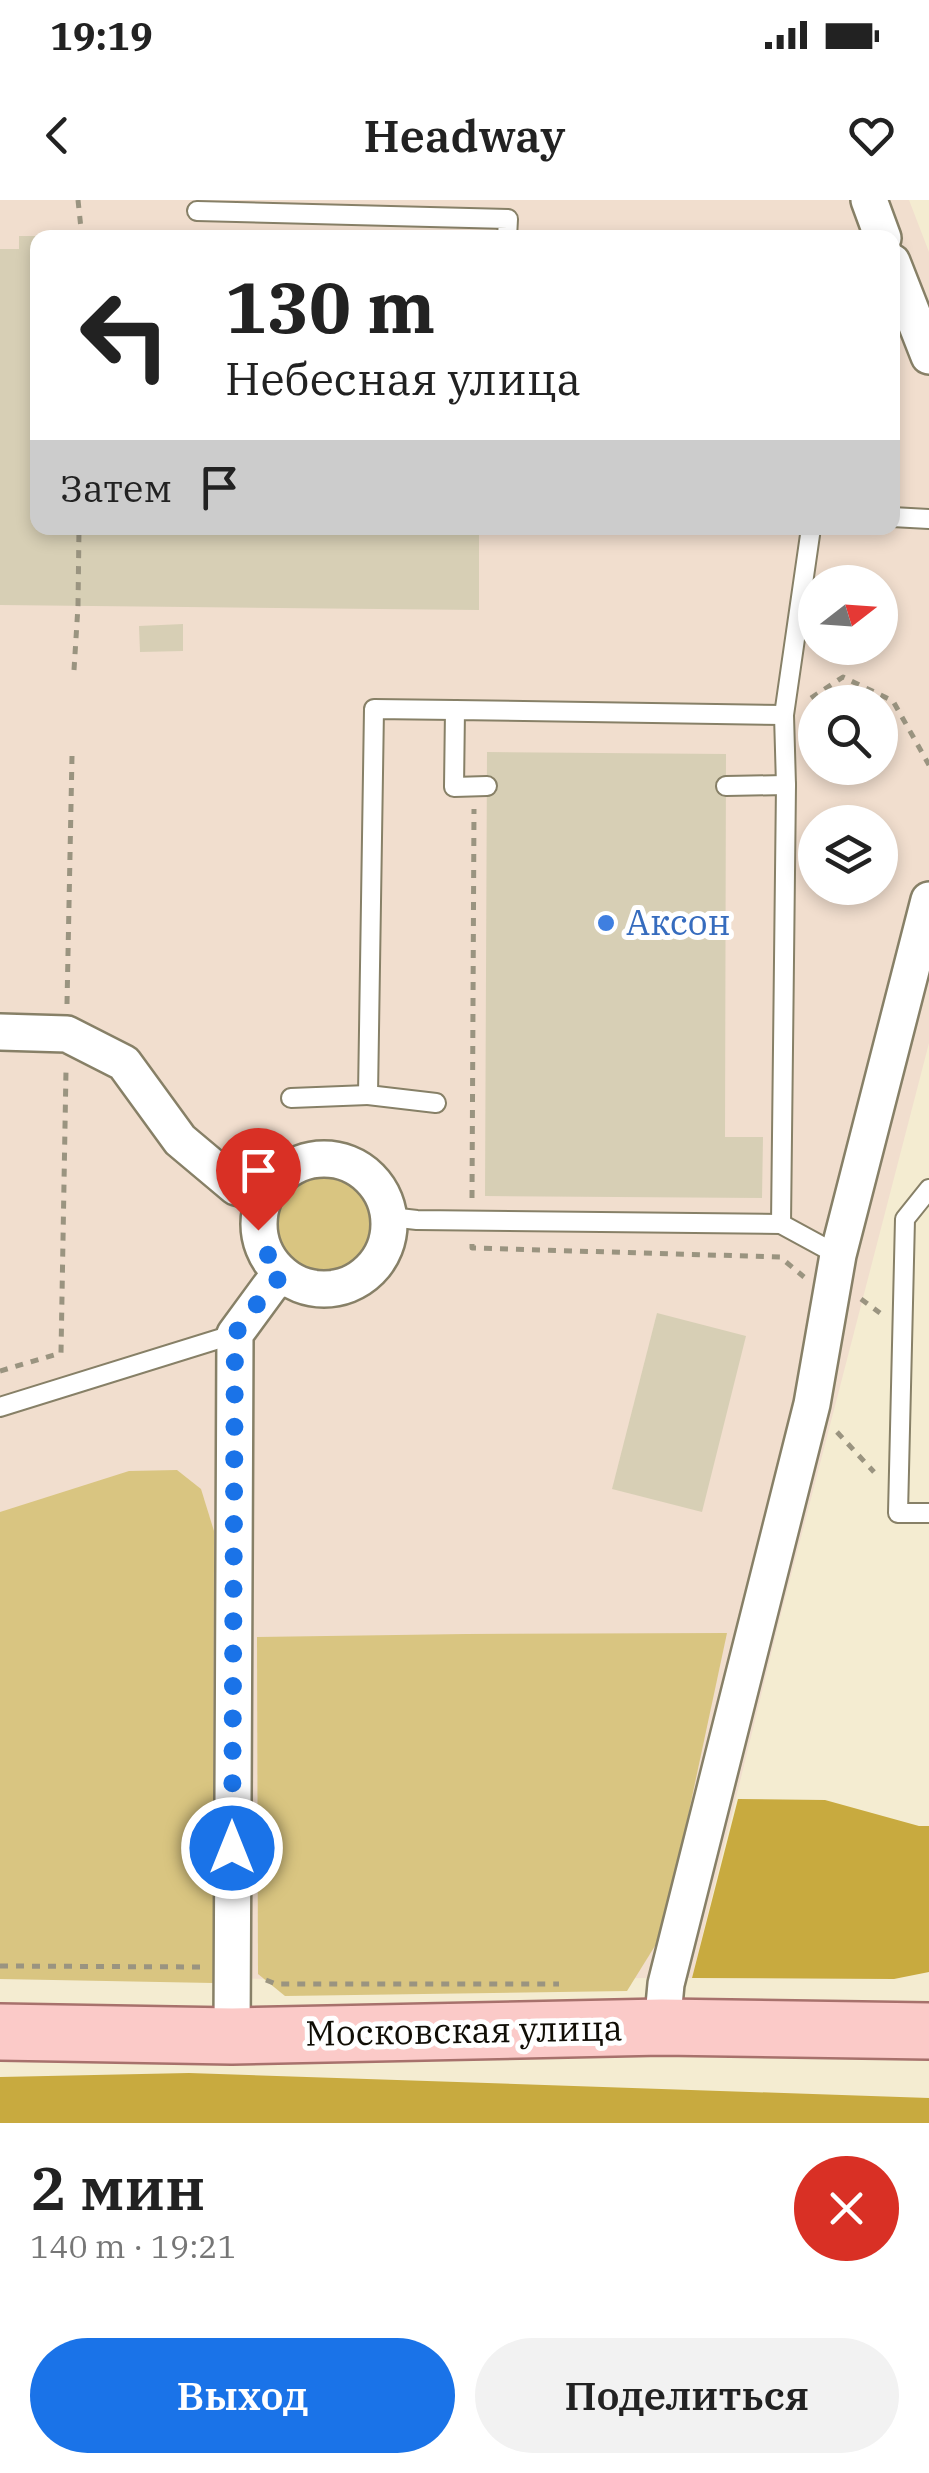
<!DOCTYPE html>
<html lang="ru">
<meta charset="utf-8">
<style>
body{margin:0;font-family:"IBM Plex Serif",serif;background:#f2f2f2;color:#222;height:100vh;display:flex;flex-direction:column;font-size:38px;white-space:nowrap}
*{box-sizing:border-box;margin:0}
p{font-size:32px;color:#767676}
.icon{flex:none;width:55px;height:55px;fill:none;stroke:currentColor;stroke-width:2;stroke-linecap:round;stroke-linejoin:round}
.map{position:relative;height:1923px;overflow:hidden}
.drawer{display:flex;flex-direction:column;background:#fff;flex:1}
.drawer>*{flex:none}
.banner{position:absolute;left:30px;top:30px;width:870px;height:305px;border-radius:20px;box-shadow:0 5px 15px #0003;background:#fff;color:#222;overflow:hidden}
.needle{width:65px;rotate:73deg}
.controls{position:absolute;left:798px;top:365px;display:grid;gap:20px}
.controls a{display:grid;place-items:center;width:100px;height:100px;border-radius:50%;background:#fff;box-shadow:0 5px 15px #0003;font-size:50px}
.pin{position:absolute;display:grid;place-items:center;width:85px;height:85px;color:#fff;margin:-102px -42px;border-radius:50% 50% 50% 0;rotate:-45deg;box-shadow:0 0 10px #0007}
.pin .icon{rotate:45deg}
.me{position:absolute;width:110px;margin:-55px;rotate:0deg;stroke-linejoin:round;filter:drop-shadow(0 0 8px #0008)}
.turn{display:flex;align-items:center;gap:35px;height:210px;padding:0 30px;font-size:45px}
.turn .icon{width:130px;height:130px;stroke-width:2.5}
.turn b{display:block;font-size:70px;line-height:85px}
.then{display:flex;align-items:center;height:95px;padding:0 30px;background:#0003;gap:20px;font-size:38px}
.round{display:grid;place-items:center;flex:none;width:105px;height:105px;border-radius:52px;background:#f2f2f2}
.overview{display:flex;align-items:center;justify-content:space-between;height:170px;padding:0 30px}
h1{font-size:60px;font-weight:600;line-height:75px}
.primary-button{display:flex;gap:20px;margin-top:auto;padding:20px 30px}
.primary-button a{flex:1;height:115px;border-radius:60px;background:#1a73e8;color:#fff;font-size:40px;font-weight:600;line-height:115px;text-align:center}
.primary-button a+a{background:#f2f2f2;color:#222}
.status{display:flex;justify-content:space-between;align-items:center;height:70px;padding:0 50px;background:#fff;direction:ltr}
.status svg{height:28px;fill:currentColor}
header{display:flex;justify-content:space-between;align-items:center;height:130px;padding:0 30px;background:#fff;font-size:45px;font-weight:600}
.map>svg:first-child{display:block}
</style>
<div class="status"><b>19:19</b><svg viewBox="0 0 49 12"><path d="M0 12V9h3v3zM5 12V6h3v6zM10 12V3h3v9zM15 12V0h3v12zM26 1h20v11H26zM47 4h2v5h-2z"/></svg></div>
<header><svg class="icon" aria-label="back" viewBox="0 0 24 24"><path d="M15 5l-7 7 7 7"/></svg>Headway<svg class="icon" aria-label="heart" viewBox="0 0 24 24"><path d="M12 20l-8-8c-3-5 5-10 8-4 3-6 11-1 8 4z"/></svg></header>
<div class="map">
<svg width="929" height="1923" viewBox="0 0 929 1923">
<rect width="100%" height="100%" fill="#f4ecd1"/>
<path fill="#f1dece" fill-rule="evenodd" d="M0,0H909L929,52V843L779,1422L692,1778L0,1779ZM38,38H892V328H38ZM815,382H880V448H815ZM815,502H880V568H815ZM815,622H880V688H815Z"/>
<g fill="#d9c581">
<circle cx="324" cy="1025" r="51"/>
<path d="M177,1270L201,1289L214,1331L213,1783L0,1779V1312L129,1271Z"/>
<path d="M727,1433L663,1733L627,1791L285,1796L258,1774L257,1437L466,1434Z"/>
</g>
<g fill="#c8aa3f">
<path d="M738,1599L825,1600L919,1626H929V1772L894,1779L692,1778Z"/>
<path d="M189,1873L929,1898V1923H0V1877Z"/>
</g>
<g fill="#d7cfb5">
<path d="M19,36H38V328H479V410L0,405V49H19Z"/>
<path d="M183,424V451L140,452L139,426Z"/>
<path d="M487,552L726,554L725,937H763L762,998L485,996Z"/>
<path d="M657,1113L746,1136L702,1312L612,1289Z"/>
</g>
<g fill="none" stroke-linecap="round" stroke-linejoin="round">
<g stroke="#878067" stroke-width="22">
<g id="service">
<path d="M197,11L508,19L507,38"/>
<path d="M892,317L929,319"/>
<path d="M487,586L454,587L455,510L784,515"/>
<path d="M726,586L786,585"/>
<path d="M291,898L368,895"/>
<path d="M436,903L368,895L374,509L455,510"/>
<path d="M929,989L905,1019L898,1313H929"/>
<path d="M390,1017L417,1020L781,1024L838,1055"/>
<path d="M781,1024L786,585L784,515L811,328"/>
<path d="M0,1207L235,1134"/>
</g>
</g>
<g stroke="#878067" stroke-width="40">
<g id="minor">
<path d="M869,0L883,38"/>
<path d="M892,62L929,156"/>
<path d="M0,832L67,834L124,863L180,940L236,987L265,995"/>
<circle cx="324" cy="1024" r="65"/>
<path d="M662,1827L666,1784L812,1204L838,1055L929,700"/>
<path d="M232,1836L235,1134L271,1085L283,1075"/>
</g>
</g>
<g stroke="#a7716c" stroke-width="60">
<path id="primary" d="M0,1832L232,1836L662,1827L929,1831"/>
</g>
<g stroke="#9a9480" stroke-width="5" stroke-dasharray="8 8" stroke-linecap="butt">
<path d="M78,0L82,38"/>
<path d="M74,470L78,406L79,328"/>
<path d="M811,498L843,477L893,501L929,565"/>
<path d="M67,804L72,556"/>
<path d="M472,998L474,609"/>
<path d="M472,1044V1048L780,1057L804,1077"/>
<path d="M861,1099L880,1113"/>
<path d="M0,1171L61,1153L66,870"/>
<path d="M837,1232L874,1272"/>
<path d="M0,1766L202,1767"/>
<path d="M266,1780L276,1784H559"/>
</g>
<use href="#service" stroke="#fff" stroke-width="18"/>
<use href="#minor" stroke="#fff" stroke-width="35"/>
<use href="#primary" stroke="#fbcac8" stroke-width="55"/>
</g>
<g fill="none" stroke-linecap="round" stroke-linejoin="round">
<path stroke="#1a73e8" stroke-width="18" stroke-dasharray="0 32.4" d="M232,1648L235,1134L271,1085L283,1075C270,1061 263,1048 258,1030"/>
</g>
<circle fill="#3f7fe0" stroke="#fff" stroke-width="4" cx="606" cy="723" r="10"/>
<g text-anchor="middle" stroke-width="10" stroke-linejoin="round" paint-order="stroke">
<g font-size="35" fill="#366cbe" stroke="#fff" text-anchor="start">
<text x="626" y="735">Аксон</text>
</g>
<g font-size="35" fill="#100d05" stroke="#fff">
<text transform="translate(464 1831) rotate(-1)" y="12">Московская улица</text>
</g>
</g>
</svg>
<div class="controls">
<a><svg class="needle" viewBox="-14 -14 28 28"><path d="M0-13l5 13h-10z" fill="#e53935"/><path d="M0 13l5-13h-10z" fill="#767676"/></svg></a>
<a><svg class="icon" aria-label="search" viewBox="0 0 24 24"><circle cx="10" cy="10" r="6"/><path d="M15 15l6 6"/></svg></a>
<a><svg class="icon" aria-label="layers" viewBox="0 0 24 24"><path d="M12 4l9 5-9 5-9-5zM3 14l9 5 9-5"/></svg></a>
</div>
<div class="pin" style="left:258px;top:1030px;background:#d93025"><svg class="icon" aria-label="arrive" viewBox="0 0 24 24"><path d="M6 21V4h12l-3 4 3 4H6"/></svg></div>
<svg class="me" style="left:232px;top:1648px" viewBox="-20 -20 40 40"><circle r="17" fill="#1a73e8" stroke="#fff" stroke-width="3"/><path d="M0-11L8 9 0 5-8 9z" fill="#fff"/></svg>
<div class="banner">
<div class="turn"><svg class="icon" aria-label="left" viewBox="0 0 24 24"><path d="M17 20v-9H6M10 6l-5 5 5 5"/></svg><div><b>130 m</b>Небесная улица</div></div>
<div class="then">Затем<svg class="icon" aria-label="arrive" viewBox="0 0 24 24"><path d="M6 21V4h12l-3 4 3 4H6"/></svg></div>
</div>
</div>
<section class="drawer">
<div class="overview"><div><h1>2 мин</h1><p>140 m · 19:21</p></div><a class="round" style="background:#d93025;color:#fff"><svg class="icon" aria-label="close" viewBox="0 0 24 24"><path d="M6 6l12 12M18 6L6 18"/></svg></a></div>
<div class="primary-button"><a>Выход</a><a>Поделиться</a></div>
</section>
